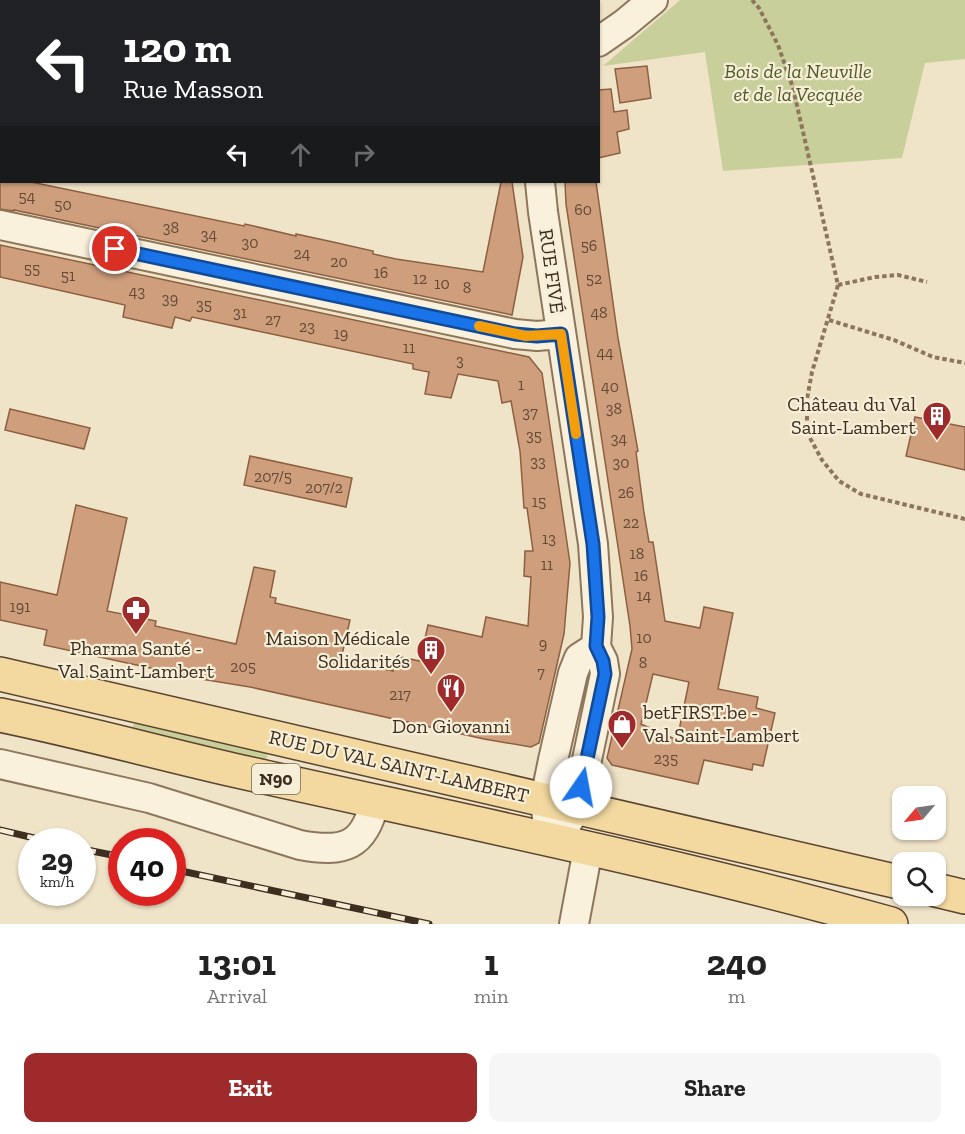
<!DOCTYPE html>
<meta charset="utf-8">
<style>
body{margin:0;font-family:"Zilla Slab",serif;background:#f6f6f6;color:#222;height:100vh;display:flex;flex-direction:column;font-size:22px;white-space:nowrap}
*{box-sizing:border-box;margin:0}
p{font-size:20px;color:#767676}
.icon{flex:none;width:33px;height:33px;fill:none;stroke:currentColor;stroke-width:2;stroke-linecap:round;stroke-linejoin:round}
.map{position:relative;height:924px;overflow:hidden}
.side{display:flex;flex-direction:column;background:#fff;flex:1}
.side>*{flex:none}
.guide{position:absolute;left:0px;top:0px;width:600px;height:183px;box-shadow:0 2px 4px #0004;background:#202124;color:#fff;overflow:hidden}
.needle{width:39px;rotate:241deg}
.fabs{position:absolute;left:892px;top:786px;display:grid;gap:12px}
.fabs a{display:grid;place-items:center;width:54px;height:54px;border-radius:12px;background:#fff;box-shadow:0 2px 4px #0004;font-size:30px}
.speed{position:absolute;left:18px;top:828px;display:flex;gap:12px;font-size:30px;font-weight:700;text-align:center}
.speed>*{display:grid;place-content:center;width:78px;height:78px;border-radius:50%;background:#fff;box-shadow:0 2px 4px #0004;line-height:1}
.speed small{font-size:15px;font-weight:400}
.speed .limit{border:9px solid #d22;background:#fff;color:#111}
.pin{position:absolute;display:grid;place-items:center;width:51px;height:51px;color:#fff;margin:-26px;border:3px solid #fff;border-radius:50%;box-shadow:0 2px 6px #0007}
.me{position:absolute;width:66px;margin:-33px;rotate:12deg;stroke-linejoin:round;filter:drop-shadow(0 0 4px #0008)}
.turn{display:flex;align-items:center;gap:21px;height:126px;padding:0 24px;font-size:27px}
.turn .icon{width:78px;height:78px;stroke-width:2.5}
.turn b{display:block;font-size:42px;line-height:51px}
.lanes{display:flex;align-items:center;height:57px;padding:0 24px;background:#0003;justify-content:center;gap:30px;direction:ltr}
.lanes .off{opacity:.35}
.eta{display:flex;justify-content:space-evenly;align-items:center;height:102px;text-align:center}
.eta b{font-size:36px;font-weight:700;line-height:42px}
.action{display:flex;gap:12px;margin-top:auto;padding:12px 24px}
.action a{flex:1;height:69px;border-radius:12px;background:#9e2a2b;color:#fff;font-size:24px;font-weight:700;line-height:69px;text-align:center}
.action a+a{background:#f6f6f6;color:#222}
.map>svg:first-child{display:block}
</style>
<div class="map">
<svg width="965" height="924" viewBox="0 0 965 924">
<rect width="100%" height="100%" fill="#f0e4c8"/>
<g fill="#c9cf9b">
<path d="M680,0H965V59L925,63L902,158L723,171L705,52L603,66Z"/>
<path d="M137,722L265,751L268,753L266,762L132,730L133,725Z"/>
</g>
<g fill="#cf9f7d" stroke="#8d5f41" stroke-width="1.5" fill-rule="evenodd">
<path d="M647,66L651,98L620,103L615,69Z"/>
<path d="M611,89L614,112L627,110L629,129L617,132L620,153L598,158V90Z"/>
<path d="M0,182H31L244,226L245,224L296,236V234L333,242L373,251V254L396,259L483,272L501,182H512L523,257L512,315L14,210V211L0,209Z"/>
<path d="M565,182H596L618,338L638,451L636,452L644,513L649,542H653L665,621L700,628L704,607L733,613L718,689L758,697L756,708L775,713L763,766L753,764L752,770L704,760L698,784L612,765L607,758L632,649L630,626L566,204ZM653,674L689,682L677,740L641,724Z"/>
<path d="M0,245L529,357L542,373L570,563L564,634L539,743L531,747L484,739L250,687L201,679L44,645L47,630L0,620V582L57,595L76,505L127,518L107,611L156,621L155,626L236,644L254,567L275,571L270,597L276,598L275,603L350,620L341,659L393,671L395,656L420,661L428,625L482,637L486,617L528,626L531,577L524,576L525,551H533L527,508H524L520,451L511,401L502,403L498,381L458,374L451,398L425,394L429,372L413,369V364L192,317L190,321L175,317L172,328L123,317L125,305L0,277Z"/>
<path d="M10,409L90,428L84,449L5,430Z"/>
<path d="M915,417L965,427V470L906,456Z"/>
<path d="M250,456L352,478L346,507L244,485Z"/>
</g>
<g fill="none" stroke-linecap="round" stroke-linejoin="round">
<g stroke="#8d765c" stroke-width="32">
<g id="minor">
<path d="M419,0L426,2"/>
<path d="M598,42L624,24L653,0"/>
<path d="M540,182L543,212L593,544L598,617L596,647L603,661L605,674L577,807L566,825L552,840L548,828L545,799L553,760L573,673L579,658L596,647"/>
<path d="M0,225L515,334L537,336L561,334"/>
<path d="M0,764L149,798L300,845C344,853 365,847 375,800"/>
<path d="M574,924L588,849"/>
</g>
</g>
<g stroke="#5b4430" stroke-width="36">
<g id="major">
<path d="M0,674L903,883"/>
<path d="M0,715C78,731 155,752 233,770C452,819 674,863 891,924"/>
<path d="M936,890L965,897"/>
</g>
</g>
<g stroke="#8d765c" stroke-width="4" stroke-dasharray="4.5 3" stroke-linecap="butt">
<path d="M752,0L759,8L778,45L793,88L838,285L812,372L807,399V422L810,438L822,460L839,481L861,494L965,519"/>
<path d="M838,285L875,277L898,275L927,282"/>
<path d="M829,320L894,340L933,357L965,363"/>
</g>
<use href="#minor" stroke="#faf1dc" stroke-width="28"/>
<use href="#major" stroke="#f3d9a0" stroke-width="33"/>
<g stroke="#3d2e20" stroke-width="7">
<g id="rail">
<path d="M0,830L51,842"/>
<path d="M82,849L122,857"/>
<path d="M172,869L429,924"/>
</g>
</g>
<use href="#rail" stroke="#f7eed8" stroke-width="4.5" stroke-dasharray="14" stroke-linecap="butt"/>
</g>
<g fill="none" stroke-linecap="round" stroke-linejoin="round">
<g stroke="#114b97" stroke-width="15">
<path id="route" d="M115,249L515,334L537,336L561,334L593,544L598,617L596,646L603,661L605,674L581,787"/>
</g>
<use href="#route" stroke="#1a73e8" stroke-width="10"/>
<path stroke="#f59e0b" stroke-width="10" d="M479,326L526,336L561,334L576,434"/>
</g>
<defs>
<g id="building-pin" transform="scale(1.5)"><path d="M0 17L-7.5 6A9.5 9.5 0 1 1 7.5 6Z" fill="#9e2a2b" stroke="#f7eed8"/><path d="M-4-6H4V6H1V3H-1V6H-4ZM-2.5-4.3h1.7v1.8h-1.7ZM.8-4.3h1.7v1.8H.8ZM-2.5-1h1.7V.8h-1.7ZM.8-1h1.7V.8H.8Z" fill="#fff"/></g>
<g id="pharmacy-pin" transform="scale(1.5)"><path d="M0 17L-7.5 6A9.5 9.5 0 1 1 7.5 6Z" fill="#9e2a2b" stroke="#f7eed8"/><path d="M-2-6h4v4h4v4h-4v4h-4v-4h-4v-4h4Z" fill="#fff"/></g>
<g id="restaurant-pin" transform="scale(1.5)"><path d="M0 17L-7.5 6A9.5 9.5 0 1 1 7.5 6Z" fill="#9e2a2b" stroke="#f7eed8"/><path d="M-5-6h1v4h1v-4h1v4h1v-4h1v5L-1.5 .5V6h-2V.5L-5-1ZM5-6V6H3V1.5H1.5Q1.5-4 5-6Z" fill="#fff"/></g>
<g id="shop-pin" transform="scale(1.5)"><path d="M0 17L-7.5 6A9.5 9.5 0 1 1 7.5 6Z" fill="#9e2a2b" stroke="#f7eed8"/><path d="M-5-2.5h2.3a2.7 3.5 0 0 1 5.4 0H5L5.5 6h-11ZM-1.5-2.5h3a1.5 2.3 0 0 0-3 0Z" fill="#fff"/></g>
</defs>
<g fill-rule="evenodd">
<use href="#building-pin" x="937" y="416"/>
<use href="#pharmacy-pin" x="136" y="610"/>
<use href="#building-pin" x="431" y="650"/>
<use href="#restaurant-pin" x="451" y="688"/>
<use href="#shop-pin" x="622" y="724"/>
</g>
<g text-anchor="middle" stroke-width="4.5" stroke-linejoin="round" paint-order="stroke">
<g font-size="16" fill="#624a37">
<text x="27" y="202">54</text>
<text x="63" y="210">50</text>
<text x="583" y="215">60</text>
<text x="171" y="233">38</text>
<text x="209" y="240">34</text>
<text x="250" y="248">30</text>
<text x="589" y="251">56</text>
<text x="302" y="259">24</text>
<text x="339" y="267">20</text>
<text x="32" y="274">55</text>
<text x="381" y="278">16</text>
<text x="68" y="281">51</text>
<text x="420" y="284">12</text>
<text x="594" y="284">52</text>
<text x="442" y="289">10</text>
<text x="467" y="293">8</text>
<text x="137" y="297">43</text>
<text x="170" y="304">39</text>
<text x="204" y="310">35</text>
<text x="240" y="318">31</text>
<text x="599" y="318">48</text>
<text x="273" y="325">27</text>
<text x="307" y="332">23</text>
<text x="341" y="339">19</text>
<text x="409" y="353">11</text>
<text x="605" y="358">44</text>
<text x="460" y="366">3</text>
<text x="521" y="390">1</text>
<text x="610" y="392">40</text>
<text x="614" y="414">38</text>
<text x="530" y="418">37</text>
<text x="534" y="441">35</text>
<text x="619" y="444">34</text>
<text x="538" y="467">33</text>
<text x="621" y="468">30</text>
<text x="273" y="482">207/5</text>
<text x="324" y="493">207/2</text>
<text x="626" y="498">26</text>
<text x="539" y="507">15</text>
<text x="631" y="528">22</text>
<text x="549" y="544">13</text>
<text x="637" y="559">18</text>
<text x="547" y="570">11</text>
<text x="641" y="581">16</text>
<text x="644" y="601">14</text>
<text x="20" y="612">191</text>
<text x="644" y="643">10</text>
<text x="543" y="649">9</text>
<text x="643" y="668">8</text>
<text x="243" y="672">205</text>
<text x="541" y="678">7</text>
<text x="400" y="700">217</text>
<text x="666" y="764">235</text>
</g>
<rect fill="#f7eed8" stroke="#756857" stroke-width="1.5" x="252" y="764" width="48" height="30" rx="4.5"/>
<g font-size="18" font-weight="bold" fill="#3d2e20">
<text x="276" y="785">N90</text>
</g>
<g font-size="20" font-style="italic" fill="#4d5a26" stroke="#f7eed8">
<text x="798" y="78">Bois de la Neuville<tspan x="798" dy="23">et de la Vecquée</tspan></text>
</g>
<g font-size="20" fill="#3d2e20" stroke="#f7eed8">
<text transform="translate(552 271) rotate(82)" y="7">RUE FIVÉ</text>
<text transform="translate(399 766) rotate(13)" y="7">RUE DU VAL SAINT-LAMBERT</text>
</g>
<g font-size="20" fill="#3d2e20" stroke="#f7eed8" text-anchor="end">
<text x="916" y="411">Château du Val<tspan x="916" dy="23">Saint-Lambert</tspan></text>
<text x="410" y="645">Maison Médicale<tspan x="410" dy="23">Solidarités</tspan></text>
<text x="136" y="655" text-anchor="middle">Pharma Santé -<tspan x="136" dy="23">Val Saint-Lambert</tspan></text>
<text x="643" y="719" text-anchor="start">betFIRST.be -<tspan x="643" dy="23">Val Saint-Lambert</tspan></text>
<text x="451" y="733" text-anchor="middle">Don Giovanni</text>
</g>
</g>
</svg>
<div class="fabs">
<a><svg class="needle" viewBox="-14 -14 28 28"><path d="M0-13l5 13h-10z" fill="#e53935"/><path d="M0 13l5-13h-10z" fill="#767676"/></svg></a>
<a><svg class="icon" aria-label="search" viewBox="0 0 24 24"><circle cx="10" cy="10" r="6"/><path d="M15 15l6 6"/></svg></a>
</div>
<div class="speed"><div>29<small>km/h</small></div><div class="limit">40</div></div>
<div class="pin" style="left:115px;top:249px;background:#d93025"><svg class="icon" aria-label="arrive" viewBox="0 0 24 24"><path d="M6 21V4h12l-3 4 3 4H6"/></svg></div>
<svg class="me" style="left:581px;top:787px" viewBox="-20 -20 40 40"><circle r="19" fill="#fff"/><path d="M0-13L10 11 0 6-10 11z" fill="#1a73e8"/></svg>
<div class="guide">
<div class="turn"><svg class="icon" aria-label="left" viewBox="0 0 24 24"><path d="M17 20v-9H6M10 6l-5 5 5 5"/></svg><div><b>120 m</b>Rue Masson</div></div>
<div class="lanes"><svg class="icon" aria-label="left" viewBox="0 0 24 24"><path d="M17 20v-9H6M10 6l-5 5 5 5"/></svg><svg class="icon off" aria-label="ahead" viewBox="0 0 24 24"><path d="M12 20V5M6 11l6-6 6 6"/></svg><svg class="icon off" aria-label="right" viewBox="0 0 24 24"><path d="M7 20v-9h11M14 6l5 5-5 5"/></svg></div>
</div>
</div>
<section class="side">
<div class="eta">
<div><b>13:01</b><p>Arrival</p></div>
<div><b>1</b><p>min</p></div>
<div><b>240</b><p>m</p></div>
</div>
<div class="action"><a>Exit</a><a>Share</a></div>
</section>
